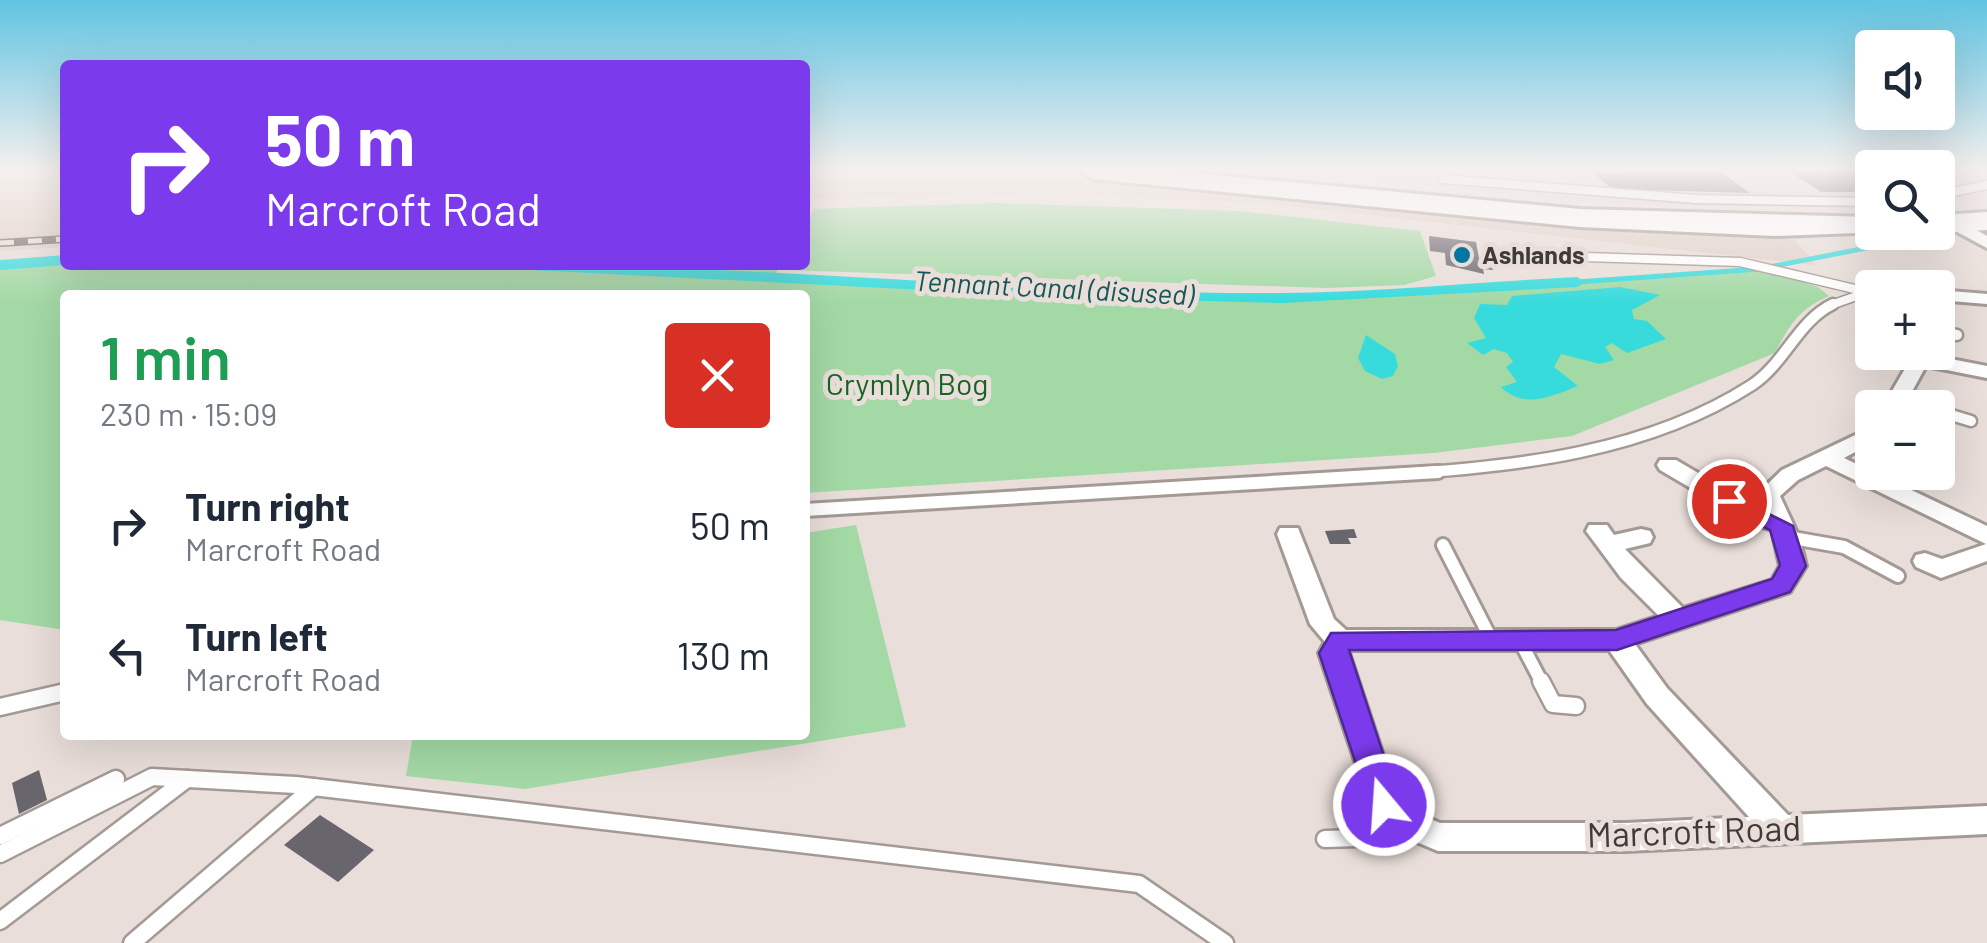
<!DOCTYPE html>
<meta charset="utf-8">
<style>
body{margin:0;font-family:Barlow,sans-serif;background:#f6f6f7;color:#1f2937;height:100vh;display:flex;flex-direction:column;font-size:38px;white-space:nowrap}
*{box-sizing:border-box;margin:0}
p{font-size:32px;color:#747a83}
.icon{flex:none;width:55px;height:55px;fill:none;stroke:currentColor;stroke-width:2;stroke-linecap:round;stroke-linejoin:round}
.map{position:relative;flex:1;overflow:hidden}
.sheet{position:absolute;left:60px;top:290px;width:750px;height:450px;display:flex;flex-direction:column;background:#fff;border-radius:10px;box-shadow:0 10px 40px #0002}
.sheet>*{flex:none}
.top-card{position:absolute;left:60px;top:60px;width:750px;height:210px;border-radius:10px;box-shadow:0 10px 40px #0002;background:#7c3aed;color:#fff;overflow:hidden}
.fabs{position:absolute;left:1855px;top:30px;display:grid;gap:20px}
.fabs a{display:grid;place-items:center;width:100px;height:100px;border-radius:10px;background:#fff;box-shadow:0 10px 40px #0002;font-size:50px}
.pin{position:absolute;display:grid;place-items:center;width:85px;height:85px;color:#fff;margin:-42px;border:5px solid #fff;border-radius:50%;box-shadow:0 2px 10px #0007}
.me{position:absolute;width:110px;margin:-55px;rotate:342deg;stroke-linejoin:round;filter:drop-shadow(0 0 8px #0008)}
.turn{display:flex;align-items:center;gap:35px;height:210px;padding:0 40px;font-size:45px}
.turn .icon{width:130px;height:130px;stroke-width:2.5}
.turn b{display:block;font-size:70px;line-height:85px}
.round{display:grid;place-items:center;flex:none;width:105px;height:105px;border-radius:10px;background:#f6f6f7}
.summary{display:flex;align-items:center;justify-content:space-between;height:170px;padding:0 40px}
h1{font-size:60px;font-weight:600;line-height:75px;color:#1e9e55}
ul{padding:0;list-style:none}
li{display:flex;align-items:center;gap:30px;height:130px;padding:0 40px}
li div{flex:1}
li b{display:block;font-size:38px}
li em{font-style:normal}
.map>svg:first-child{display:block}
</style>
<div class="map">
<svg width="1987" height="943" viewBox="0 0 1987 943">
<rect width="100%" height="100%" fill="#e9ded9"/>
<g fill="#e2d0c7">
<path d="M0,171H65V247L0,251Z"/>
<path d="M805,171H997L1504,219L1795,240L1816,265L1269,204L1073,193L805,198Z"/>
</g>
<g fill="#e6d0dc">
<path d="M1260,171H1872V209L1617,204Z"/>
<path d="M1938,171H1987V197L1938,207Z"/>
</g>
<g fill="#a3d9a5">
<path d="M995,203L1240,211L1420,231L1436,276L1404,285L1327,288L786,270L789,265H805V229L814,209Z"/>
<path d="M65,260V265H780L773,279L1282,298L1386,295L1759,269L1818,287L1829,296C1800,308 1790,324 1775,353L1572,436L1433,453L805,493V295H65V630L0,620V265Z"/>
<path d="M856,525L906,727L525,789L406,776L413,735H805V533Z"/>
</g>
<g fill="#38dbdc">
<path d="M1620,287L1660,295L1632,310L1634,319L1647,321L1666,339L1627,353L1612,343L1605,347L1614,360L1600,364L1561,354L1554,367L1578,386C1552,396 1524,410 1501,387L1517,382L1506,367L1513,362L1507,353L1494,349L1483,355L1467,343L1486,338L1474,318L1480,304L1507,305L1512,296Z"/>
<path d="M1366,335L1395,354L1398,366L1393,376L1382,379L1365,371L1358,358Z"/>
</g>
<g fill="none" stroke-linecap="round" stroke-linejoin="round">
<path stroke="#38dbdc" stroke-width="5" d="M1577,282L1759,269L1902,241"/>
<g fill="#38dbdc" fill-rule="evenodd">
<path d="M65,255V265L0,270V260Z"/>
<path d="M521,265C775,265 1028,295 1281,293C1379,292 1479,282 1577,277L1586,282L1577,287L1282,303L1065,297L530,270Z"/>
</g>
</g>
<g fill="#68656d">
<path d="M1719,171L1750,193L1612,189L1592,172Z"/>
<path d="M1789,171H1865L1872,175V192H1821Z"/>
<path d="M1429,236L1476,242L1479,258L1492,259L1493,270L1483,269L1484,274L1446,265L1445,253L1430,251Z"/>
<path d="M1354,529L1357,538H1348L1351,544H1330L1325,531Z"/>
<path d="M39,770L47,800L19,814L12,783Z"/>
<path d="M320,815L374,850L338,882L284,845Z"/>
</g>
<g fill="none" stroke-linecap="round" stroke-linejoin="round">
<g stroke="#a49a95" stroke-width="11">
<g id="lane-far3">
<path d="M1443,179L1696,199L1872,202"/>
<path d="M1938,195L1987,185"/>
<path d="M1522,255L1740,262L1863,291"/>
<path d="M1828,306L1868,292"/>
</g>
</g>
<g stroke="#a49a95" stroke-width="15">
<g id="lane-far2">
<path d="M1938,332L1957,335"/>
<path d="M1897,399L1925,408"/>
<path d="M1938,411L1971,421"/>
<path d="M1396,474C1517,467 1648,452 1752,385C1785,363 1798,321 1833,304"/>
</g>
</g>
<g stroke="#a49a95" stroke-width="18">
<g id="lane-far1">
<path d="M805,510L1438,472"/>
<path d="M1787,537L1844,547L1898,576"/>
<path d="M1443,545L1492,641"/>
<path d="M1520,641L1542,683"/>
</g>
</g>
<g stroke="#a49a95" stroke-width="21">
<g id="lane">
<path d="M1541,681L1553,704L1576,706"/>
<path d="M0,707L65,692"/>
<path d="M0,836L116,779"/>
<path d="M1325,839L1390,837L1404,822"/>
<path d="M0,854L152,777L296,785L1139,884L1225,943"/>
<path d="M0,921L187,779"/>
<path d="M132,943L314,787"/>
</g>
</g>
<g stroke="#a49a95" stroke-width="6">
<g id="street">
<path d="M1948,221H1960L1987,236V248L1948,227Z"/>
<path d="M1868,287L1875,288L1872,297L1859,292Z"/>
<path d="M1938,290L1987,294V304L1938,300Z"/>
<path d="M1920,353L1987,366V378L1926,366L1903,408H1882L1913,355Z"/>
<path d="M1872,427V443L1844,458L1987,526V561L1941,578L1916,567L1913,561L1916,555L1925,553L1942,559L1986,544L1826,466L1798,480L1780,496L1799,537L1806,566L1790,592L1635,644L1667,688L1788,815L1987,806V834L1626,851H1438L1393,832L1373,815L1319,653L1325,642L1310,624L1277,534L1280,528H1298L1334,619L1346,630H1616L1659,616L1621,578L1586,531L1589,525H1607L1614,535L1641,529L1650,531L1653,537L1650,543L1625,549L1683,608L1772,580L1780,566L1772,530L1752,524L1660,470L1657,465L1660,460H1676L1763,511L1756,495L1782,470ZM1348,650H1609L1647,704L1749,817L1626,823H1440L1415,812L1397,797Z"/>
</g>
</g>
<g stroke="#a49a95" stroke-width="6">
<g id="highway">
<path d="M1079,171H1174L1580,209L1872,217V232H1882L1775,236L1580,227L1093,179Z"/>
<path d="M1987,212V230L1938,233L1936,232L1938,215Z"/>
</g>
</g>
<use href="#lane-far3" stroke="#fff" stroke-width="8"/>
<use href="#lane-far2" stroke="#fff" stroke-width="10"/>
<use href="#lane-far1" stroke="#fff" stroke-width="12"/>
<use href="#lane" stroke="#fff" stroke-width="16"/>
<use href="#street" fill="#fff" fill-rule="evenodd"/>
<use href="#highway" fill="#fff" fill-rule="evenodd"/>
<g stroke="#6b6562" stroke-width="8">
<path id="rail" d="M0,243L65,239"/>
</g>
<use href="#rail" stroke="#e9ded9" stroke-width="5" stroke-dasharray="14" stroke-linecap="butt"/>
</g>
<linearGradient id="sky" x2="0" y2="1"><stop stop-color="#61c4e3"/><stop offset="0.56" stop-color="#f5f0ee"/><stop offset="1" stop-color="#f5f0ee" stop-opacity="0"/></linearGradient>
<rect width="1987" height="303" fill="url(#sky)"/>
<path fill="#7c3aed" stroke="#51269a" stroke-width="2.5" d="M1729,494L1793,526L1806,566L1790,592L1617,650H1349L1400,805L1395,815L1384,819L1373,815L1319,653L1331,633L1616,630L1772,579L1780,565L1770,530L1721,507L1717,501Z"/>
<circle fill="#0377a1" stroke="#e9ded9" stroke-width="4" cx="1462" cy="255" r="10"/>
<g text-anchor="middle" stroke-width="10" stroke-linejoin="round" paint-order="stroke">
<g font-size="25" font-weight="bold" fill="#3f3b39" stroke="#e9ded9" text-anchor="start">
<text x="1482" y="264">Ashlands</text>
</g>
<g font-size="28" font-style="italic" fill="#165758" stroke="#e9ded9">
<text transform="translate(1054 288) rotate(3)" y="10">Tennant Canal (disused)</text>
</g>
<g font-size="30" fill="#156522" stroke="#e9ded9">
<text x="907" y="395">Crymlyn Bog</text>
</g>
<g font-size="35" fill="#3f3b39" stroke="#e9ded9">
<text transform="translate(1694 832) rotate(-2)" y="12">Marcroft Road</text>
</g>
</g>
</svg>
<div class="fabs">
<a><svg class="icon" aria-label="sound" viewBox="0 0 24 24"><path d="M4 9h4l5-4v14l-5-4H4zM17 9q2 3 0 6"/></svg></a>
<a><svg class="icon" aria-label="search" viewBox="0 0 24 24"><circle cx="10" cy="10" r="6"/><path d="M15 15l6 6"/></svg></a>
<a>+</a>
<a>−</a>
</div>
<div class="pin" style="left:1729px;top:501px;background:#d93025"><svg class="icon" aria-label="arrive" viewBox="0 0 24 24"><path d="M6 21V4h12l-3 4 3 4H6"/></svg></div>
<svg class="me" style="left:1384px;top:805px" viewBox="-20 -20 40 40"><circle r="17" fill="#7c3aed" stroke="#fff" stroke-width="3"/><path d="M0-11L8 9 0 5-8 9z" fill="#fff"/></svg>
<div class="top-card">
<div class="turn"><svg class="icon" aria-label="right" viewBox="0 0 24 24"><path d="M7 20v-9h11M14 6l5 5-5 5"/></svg><div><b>50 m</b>Marcroft Road</div></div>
</div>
<section class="sheet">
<div class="summary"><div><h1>1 min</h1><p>230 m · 15:09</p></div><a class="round" style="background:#d93025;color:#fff"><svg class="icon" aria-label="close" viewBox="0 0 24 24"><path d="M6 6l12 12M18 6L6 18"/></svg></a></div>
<ul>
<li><svg class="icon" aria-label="right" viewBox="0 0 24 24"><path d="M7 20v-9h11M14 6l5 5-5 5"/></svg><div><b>Turn right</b><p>Marcroft Road</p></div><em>50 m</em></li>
<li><svg class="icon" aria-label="left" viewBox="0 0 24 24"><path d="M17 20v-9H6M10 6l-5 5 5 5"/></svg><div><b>Turn left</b><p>Marcroft Road</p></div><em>130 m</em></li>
</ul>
</section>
</div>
